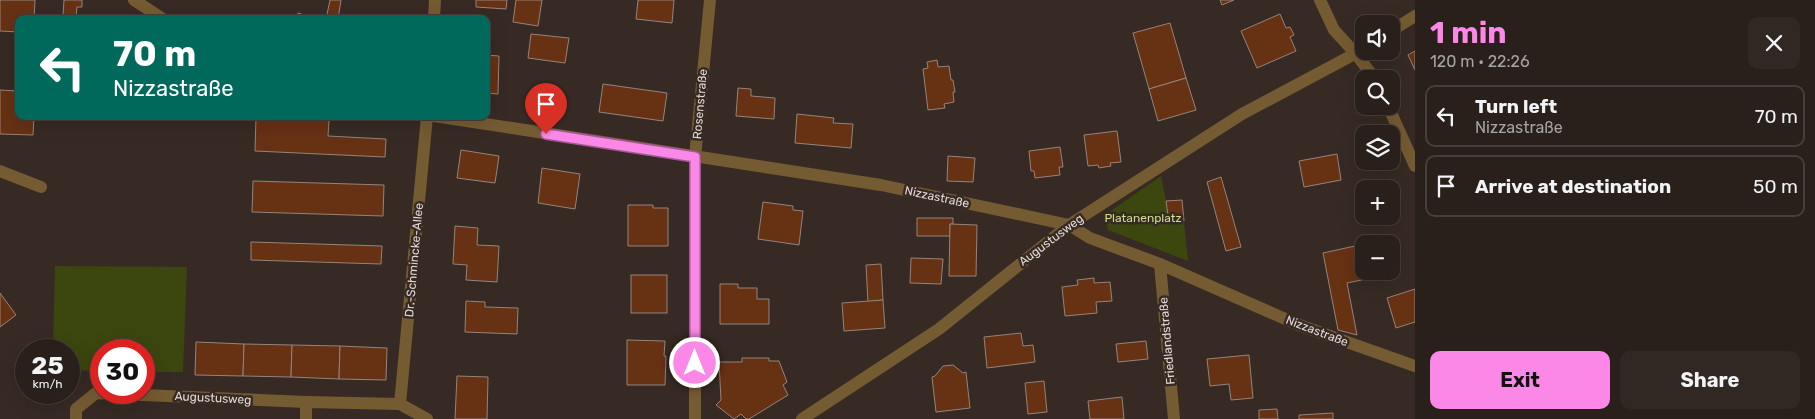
<!DOCTYPE html>
<meta charset="utf-8">
<style>
body{margin:0;font-family:Rubik,sans-serif;background:#312824;color:#f1f3f6;height:100vh;display:flex;flex-direction:column;font-size:19px;white-space:nowrap}
*{box-sizing:border-box;margin:0}
p{font-size:16px;color:#a5a3a3}
.icon{flex:none;width:28px;height:28px;fill:none;stroke:currentColor;stroke-width:2;stroke-linecap:round;stroke-linejoin:round}
.map{position:relative;flex:1;overflow:hidden}
.details{display:flex;flex-direction:column;background:#29201b;width:400px}
.details>*{flex:none}
.hud{position:absolute;left:15px;top:15px;width:475px;height:105px;border-radius:10px;box-shadow:0 5px 20px #0002,0 0 0 1px #453e3a;background:#00695c;color:#fff;overflow:hidden}
.buttons{position:absolute;left:1355px;top:15px;display:grid;gap:10px}
.buttons a{display:grid;place-items:center;width:45px;height:45px;border-radius:10px;background:#29201b;box-shadow:0 5px 20px #0002,0 0 0 1px #453e3a;font-size:25px}
.speed{position:absolute;left:15px;top:339px;display:flex;gap:10px;font-size:25px;font-weight:700;text-align:center}
.speed>*{display:grid;place-content:center;width:65px;height:65px;border-radius:50%;background:#29201b;box-shadow:0 5px 20px #0002,0 0 0 1px #453e3a;line-height:1}
.speed small{font-size:12px;font-weight:400}
.speed .limit{border:8px solid #d22;background:#fff;color:#111}
.pin{position:absolute;display:grid;place-items:center;width:42px;height:42px;color:#fff;margin:-51px -21px;border-radius:50% 50% 50% 0;rotate:-45deg;box-shadow:0 0 5px #0007}
.pin .icon{rotate:45deg}
.me{position:absolute;width:55px;margin:-28px;rotate:0deg;stroke-linejoin:round;filter:drop-shadow(0 0 4px #0008)}
.turn{display:flex;align-items:center;gap:18px;height:105px;padding:0 15px;font-size:22px}
.turn .icon{width:65px;height:65px;stroke-width:2.5}
.turn b{display:block;font-size:35px;line-height:42px}
.round{display:grid;place-items:center;flex:none;width:52px;height:52px;border-radius:10px;background:#312824}
.summary{display:flex;align-items:center;justify-content:space-between;height:85px;padding:0 15px}
h1{font-size:30px;font-weight:700;line-height:38px;color:#fb87e6}
.button{display:flex;gap:10px;margin-top:auto;padding:10px 15px}
.button a{flex:1;height:58px;border-radius:10px;background:#fb87e6;color:#111;font-size:20px;font-weight:700;line-height:58px;text-align:center}
.button a+a{background:#312824;color:#f1f3f6}
ul{padding:0;list-style:none}
li{display:flex;align-items:center;gap:15px;height:62px;margin:0 10px 8px;padding:0 5px;border:2px solid #453e3a;border-radius:10px}
li div{flex:1}
li b{display:block;font-size:19px}
li em{font-style:normal}
main{display:flex;flex:1;min-height:0}
.map>svg:first-child{display:block}
</style>
<main>
<div class="map">
<svg width="1415" height="419" viewBox="0 0 1415 419">
<rect width="100%" height="100%" fill="#372a24"/>
<g fill="#3c460f">
<path d="M1161,176L1166,201L1169,223L1184,221L1188,261L1108,230L1105,215Z"/>
<path d="M55,266L187,267L183,372H144V350H101V371L69,370V350H53Z"/>
</g>
<g fill="#673114" stroke="#94847c">
<path d="M0,0H35L34,19H19V32L0,31Z"/>
<path d="M64,0H82V7H77L76,17L63,16Z"/>
<path d="M330,0H341L338,19H326Z"/>
<path d="M476,0H507L506,9L476,7Z"/>
<path d="M516,0H542L538,26L513,22Z"/>
<path d="M638,0H674L672,23L636,19Z"/>
<path d="M1220,0H1234L1222,5Z"/>
<path d="M298,13L316,19H296Z"/>
<path d="M1280,14L1286,28L1290,27L1294,35L1290,37L1296,51L1257,68L1241,31Z"/>
<path d="M363,16L395,17V19H363Z"/>
<path d="M1170,23L1186,78L1149,89L1133,33Z"/>
<path d="M531,34L569,38L565,63L528,58Z"/>
<path d="M1415,51V70L1408,55Z"/>
<path d="M486,55L499,56L498,94L486,93Z"/>
<path d="M937,60L938,67L949,66L951,80H953L955,92H953L954,102L944,104L945,108L928,110L923,69L928,68L927,62Z"/>
<path d="M1186,78L1196,110L1158,121L1149,89Z"/>
<path d="M603,84L667,93L663,121L599,112Z"/>
<path d="M738,88L751,89V96L775,98L774,119L736,116Z"/>
<path d="M0,90L19,91V116H34L33,135L0,134Z"/>
<path d="M797,114L834,118L833,123L853,124L851,148L795,143Z"/>
<path d="M256,117L329,120L328,136L386,139L385,157L255,151Z"/>
<path d="M1117,131L1121,162L1110,163L1111,166L1099,168L1098,165L1088,166L1084,135Z"/>
<path d="M1060,147L1063,167H1059L1060,175L1035,178L1034,171H1031L1029,151Z"/>
<path d="M461,150L499,156L495,183L457,178Z"/>
<path d="M1337,154L1341,180L1304,187L1299,161Z"/>
<path d="M948,156L975,158L973,182L947,181Z"/>
<path d="M542,168L580,174L575,209L538,203Z"/>
<path d="M1221,177L1241,247L1226,251L1207,182Z"/>
<path d="M253,181L384,185L383,216L252,212Z"/>
<path d="M1182,200L1184,221L1169,223L1166,201Z"/>
<path d="M763,202L793,206V210L803,211L799,245L758,239Z"/>
<path d="M628,205H653V208H668V246H628Z"/>
<path d="M917,218H953V224H950V236H917Z"/>
<path d="M950,224L977,225L976,276H949Z"/>
<path d="M455,226L478,228L477,245L499,246L497,282L466,280L467,265L453,264Z"/>
<path d="M251,242L382,246L381,264L251,260Z"/>
<path d="M1364,244V271H1380L1381,276L1347,283L1357,335L1338,330L1323,253Z"/>
<path d="M911,258L943,259L941,284L910,283Z"/>
<path d="M881,264L883,300L868,302L866,265Z"/>
<rect x="631" y="275" width="36" height="38"/>
<path d="M1094,278V283L1110,282L1112,301L1096,302L1097,313L1065,316L1062,287L1078,285L1077,280Z"/>
<path d="M720,284H738V288H757V299H769V324H720Z"/>
<path d="M1415,289V322L1396,328L1387,298Z"/>
<path d="M0,293L16,315L0,327Z"/>
<path d="M883,300L885,328L844,331L842,303Z"/>
<path d="M466,301L485,302V307L518,308L517,334L465,332Z"/>
<path d="M1021,333L1023,346L1033,345L1035,362L987,368L984,337Z"/>
<path d="M627,340L665,341L664,356H666L665,385H627Z"/>
<path d="M1146,341L1148,359L1118,362L1116,344Z"/>
<path d="M196,342L244,344L243,376L195,375Z"/>
<path d="M244,344L292,345L291,377L243,376Z"/>
<path d="M292,345L340,346L339,379L291,377Z"/>
<path d="M340,346L387,348L386,380L339,379Z"/>
<path d="M1249,355L1253,398L1231,400L1229,384L1210,386L1207,359Z"/>
<path d="M742,358H769V361H779L787,382L783,385L788,395L749,419H746L741,414L734,419L716,405L721,400L719,362H742Z"/>
<path d="M953,365L963,373L966,372L970,408L936,412L932,377L935,376L943,366Z"/>
<path d="M457,376L488,377L487,419H455Z"/>
<path d="M1044,381L1047,412L1028,414L1025,383Z"/>
<path d="M1122,397L1124,419H1090L1088,401Z"/>
<path d="M1277,409L1278,419H1259V410Z"/>
<path d="M1333,413V419H1299V415Z"/>
</g>
<g fill="none" stroke-linecap="round" stroke-linejoin="round">
<g stroke="#755b32" stroke-width="12">
<path d="M134,0L163,19"/>
<path d="M1320,0L1334,30L1356,54L1375,79"/>
<path d="M434,19L435,0"/>
<path d="M1391,31L1415,16"/>
<path d="M1388,106L1415,166"/>
<path d="M434,116L881,185L1069,225L1090,238L1160,264L1299,325L1415,366"/>
<path d="M0,171L41,187"/>
<path d="M1160,264L1174,419"/>
<path d="M400,404L427,116"/>
<path d="M76,419V409L96,393L306,402"/>
<path d="M306,419V402L400,404L427,419"/>
<path d="M695,419V157L710,0"/>
<path d="M802,419L939,329L1069,225L1242,114L1364,49"/>
</g>
</g>
<g fill="none" stroke-linecap="round" stroke-linejoin="round">
<g stroke="#a35896" stroke-width="12">
<path id="route" d="M546,134L695,157V363"/>
</g>
<use href="#route" stroke="#fb87e6" stroke-width="9"/>
</g>
<g text-anchor="middle" stroke-width="5" stroke-linejoin="round" paint-order="stroke">
<g font-size="12" fill="#e2d9d5" stroke="#372a24">
<text transform="translate(700 104) rotate(-85)" y="4">Rosenstraße</text>
<text transform="translate(937 197) rotate(12)" y="4">Nizzastraße</text>
<text transform="translate(1051 240) rotate(-37)" y="4">Augustusweg</text>
<text transform="translate(414 260) rotate(-85)" y="4">Dr.-Schmincke-Allee</text>
<text transform="translate(1317 331) rotate(21)" y="4">Nizzastraße</text>
<text transform="translate(1167 341) rotate(-95)" y="4">Friedlandstraße</text>
<text transform="translate(213 398) rotate(3)" y="4">Augustusweg</text>
</g>
<g font-size="12" fill="#cade83" stroke="#372a24">
<text x="1143" y="222">Platanenplatz</text>
</g>
</g>
</svg>
<div class="buttons">
<a><svg class="icon" aria-label="sound" viewBox="0 0 24 24"><path d="M4 9h4l5-4v14l-5-4H4zM17 9q2 3 0 6"/></svg></a>
<a><svg class="icon" aria-label="search" viewBox="0 0 24 24"><circle cx="10" cy="10" r="6"/><path d="M15 15l6 6"/></svg></a>
<a><svg class="icon" aria-label="layers" viewBox="0 0 24 24"><path d="M12 4l9 5-9 5-9-5zM3 14l9 5 9-5"/></svg></a>
<a>+</a>
<a>−</a>
</div>
<div class="speed"><div>25<small>km/h</small></div><div class="limit">30</div></div>
<div class="pin" style="left:546px;top:134px;background:#d93025"><svg class="icon" aria-label="arrive" viewBox="0 0 24 24"><path d="M6 21V4h12l-3 4 3 4H6"/></svg></div>
<svg class="me" style="left:695px;top:363px" viewBox="-20 -20 40 40"><circle r="17" fill="#fb87e6" stroke="#fff" stroke-width="3"/><path d="M0-11L8 9 0 5-8 9z" fill="#fff"/></svg>
<div class="hud">
<div class="turn"><svg class="icon" aria-label="left" viewBox="0 0 24 24"><path d="M17 20v-9H6M10 6l-5 5 5 5"/></svg><div><b>70 m</b>Nizzastraße</div></div>
</div>
</div>
<section class="details">
<div class="summary"><div><h1>1 min</h1><p>120 m · 22:26</p></div><a class="round"><svg class="icon" aria-label="close" viewBox="0 0 24 24"><path d="M6 6l12 12M18 6L6 18"/></svg></a></div>
<ul>
<li><svg class="icon" aria-label="left" viewBox="0 0 24 24"><path d="M17 20v-9H6M10 6l-5 5 5 5"/></svg><div><b>Turn left</b><p>Nizzastraße</p></div><em>70 m</em></li>
<li><svg class="icon" aria-label="arrive" viewBox="0 0 24 24"><path d="M6 21V4h12l-3 4 3 4H6"/></svg><div><b>Arrive at destination</b></div><em>50 m</em></li>
</ul>
<div class="button"><a>Exit</a><a>Share</a></div>
</section>
</main>
